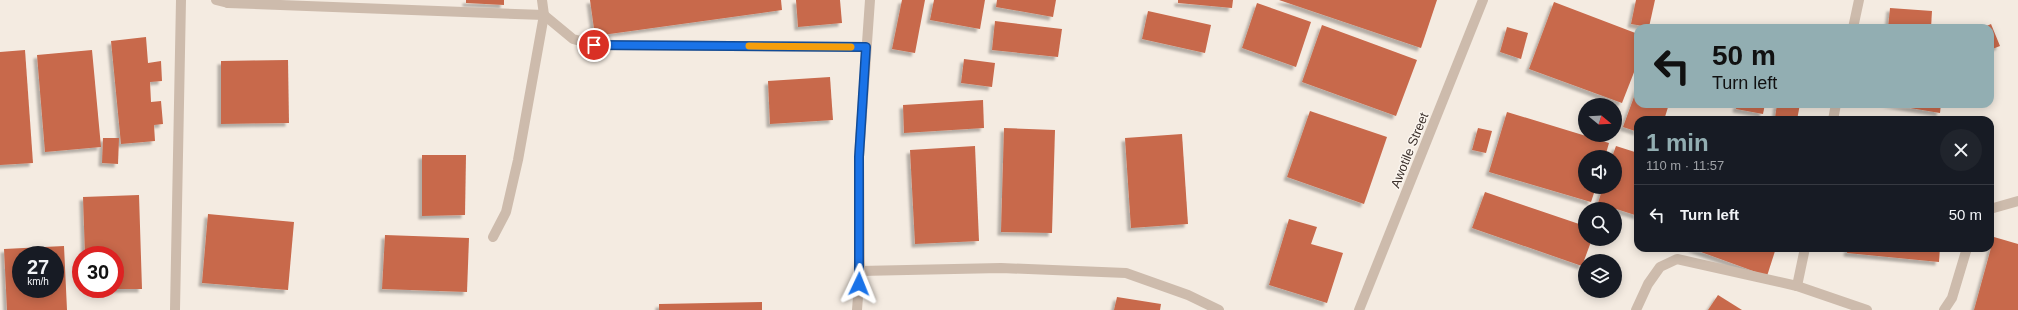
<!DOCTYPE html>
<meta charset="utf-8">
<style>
body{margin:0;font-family:Helvetica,sans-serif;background:#20242c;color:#f1f3f6;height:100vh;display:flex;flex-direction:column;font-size:15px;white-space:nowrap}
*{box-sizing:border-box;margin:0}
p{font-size:13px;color:#9ea1a6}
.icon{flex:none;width:22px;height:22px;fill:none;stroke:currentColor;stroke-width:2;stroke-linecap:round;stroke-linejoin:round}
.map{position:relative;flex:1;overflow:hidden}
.side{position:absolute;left:1634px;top:116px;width:360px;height:136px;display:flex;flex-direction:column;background:#171b24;border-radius:12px;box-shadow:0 2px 10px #0003}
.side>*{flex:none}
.hud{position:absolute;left:1634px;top:24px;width:360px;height:84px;border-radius:12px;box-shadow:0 2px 10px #0003;background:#92aeb2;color:#111;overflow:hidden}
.needle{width:26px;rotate:108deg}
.tools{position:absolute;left:1578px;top:98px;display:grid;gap:8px}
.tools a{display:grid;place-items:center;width:44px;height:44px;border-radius:50%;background:#171b24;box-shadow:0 2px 10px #0003;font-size:20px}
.speed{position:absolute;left:12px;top:246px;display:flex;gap:8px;font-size:20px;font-weight:700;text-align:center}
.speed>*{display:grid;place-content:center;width:52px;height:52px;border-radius:50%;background:#171b24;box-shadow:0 2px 10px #0003;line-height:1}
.speed small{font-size:10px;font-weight:400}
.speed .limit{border:6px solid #d22;background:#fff;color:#111}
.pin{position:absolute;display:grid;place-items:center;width:34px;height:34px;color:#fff;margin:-17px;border:2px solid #fff;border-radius:50%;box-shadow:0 1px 4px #0007}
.me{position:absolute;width:44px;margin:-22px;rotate:2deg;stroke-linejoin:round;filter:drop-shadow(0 0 3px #0008)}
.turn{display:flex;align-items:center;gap:14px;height:84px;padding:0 12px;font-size:18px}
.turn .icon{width:52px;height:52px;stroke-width:2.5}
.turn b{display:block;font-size:28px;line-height:34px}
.round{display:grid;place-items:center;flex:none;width:42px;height:42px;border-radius:21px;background:#20242c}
.headline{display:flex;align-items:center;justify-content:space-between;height:68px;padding:0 12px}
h1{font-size:24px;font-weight:700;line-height:30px;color:#92aeb2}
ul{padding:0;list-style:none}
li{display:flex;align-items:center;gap:12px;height:60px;padding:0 12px;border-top:1px solid #363941}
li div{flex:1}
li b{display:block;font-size:15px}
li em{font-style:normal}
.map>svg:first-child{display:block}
</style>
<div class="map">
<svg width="2018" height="310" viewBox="0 0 2018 310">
<defs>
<filter id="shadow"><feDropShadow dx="-3.5" dy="3.5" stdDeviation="1" flood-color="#0004"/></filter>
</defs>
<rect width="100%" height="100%" fill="#f4ebe1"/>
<g fill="#c8694b" fill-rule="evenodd" filter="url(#shadow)">
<path d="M466,0H504V5L466,3Z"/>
<path d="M590,0H781L782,10L595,36Z"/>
<path d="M796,0H840L842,23L798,27Z"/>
<path d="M902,0H925L915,53L892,49Z"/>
<path d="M934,0H985L980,29L930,20Z"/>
<path d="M997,0H1056L1053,17L996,7Z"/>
<path d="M1178,0H1233L1232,8L1178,3Z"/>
<path d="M1279,0H1437L1421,48Z"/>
<path d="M1636,0H1655L1649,27L1631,24Z"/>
<path d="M1554,2L1638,34V62L1622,103L1529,69Z"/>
<path d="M1257,3L1311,22L1296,67L1242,48Z"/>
<path d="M1890,8L1932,11L1931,28H1888Z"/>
<path d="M1148,11L1211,25L1205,53L1142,39Z"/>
<path d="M995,21L1062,29L1058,57L992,50Z"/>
<path d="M1991,24L2000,46L1990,50V28H1982Z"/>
<path d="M1322,25L1417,60L1396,116L1302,82Z"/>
<path d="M1507,27L1528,33L1521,59L1500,52Z"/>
<path d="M146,37L148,63L161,61L162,81L150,82L151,102L161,101L163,124L154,125L155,141L121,144L111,41Z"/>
<path d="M25,50L33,163L0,165V52Z"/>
<path d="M92,50L101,147L45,152L37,55Z"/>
<path d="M964,59L995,63L992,87L961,83Z"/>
<path d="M288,60L289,123L221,124V61Z"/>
<path d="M830,77L833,120L770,124L768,81Z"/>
<path d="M1638,86V104H1669L1664,120H1638V132L1623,127Z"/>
<path d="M983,100L984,128L904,133L903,105Z"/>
<path d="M1737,104H1765L1763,114L1736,109Z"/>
<path d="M1777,104H1800L1797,120L1775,118Z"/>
<path d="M1886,104H1941L1940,113Z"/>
<path d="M1310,111L1387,137L1364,204L1287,177Z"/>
<path d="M1507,112L1609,143L1605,157H1585V187H1596L1591,202L1489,172Z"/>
<path d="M1004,128L1055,130L1052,233L1001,232Z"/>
<path d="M1478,128L1492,131L1486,153L1472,150Z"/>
<path d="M1182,134L1188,224L1131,228L1125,138Z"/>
<path d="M103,138H119L118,164L102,163Z"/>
<path d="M975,146L979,241L915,244L910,150Z"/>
<path d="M1616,146L1638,153V216L1598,203L1603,187H1615V157H1612Z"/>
<path d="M422,155H466L465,215L422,216Z"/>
<path d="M1485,192L1585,226V239H1592L1582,266L1472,228Z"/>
<path d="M139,195L142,289H115V255H85L83,197Z"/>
<path d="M208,214L294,222L288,290L202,283Z"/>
<path d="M1289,219L1317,227L1311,244L1343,253L1327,303L1269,285Z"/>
<path d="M385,235L469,238L467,292L382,289Z"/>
<path d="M1994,237L2018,244V310H1974Z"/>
<path d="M64,246L67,310H7L4,249ZM21,255H55V289H21Z"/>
<path d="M1690,248H1776L1767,276Z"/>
<path d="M1848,248H1940L1939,262L1847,253Z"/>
<path d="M1718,295L1742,310H1708Z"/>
<path d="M1117,297L1161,304L1160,310H1114Z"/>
<path d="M762,302V310H659V304Z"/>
</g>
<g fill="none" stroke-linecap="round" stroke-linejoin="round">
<g stroke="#cdbbac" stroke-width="10">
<path d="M216,0L228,3V0"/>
<path d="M228,3L544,15L573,39L595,45L866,47"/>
<path d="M1853,28L1859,0"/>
<path d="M1833,120L1836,104"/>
<path d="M1990,209L2018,201"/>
<path d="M493,237L506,212L518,160L544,15L542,0"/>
<path d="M860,271L1001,268L1126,273L1188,295L1219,310"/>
<path d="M1797,286L1805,248"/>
<path d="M175,310L181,0"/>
<path d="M857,310L860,271L859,157L870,0"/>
<path d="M1359,310L1483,0"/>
<path d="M1636,310L1648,284L1660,267L1677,259L1797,286L1867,310"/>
<path d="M1944,310L1952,298L1967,248"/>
</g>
</g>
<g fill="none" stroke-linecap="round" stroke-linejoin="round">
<g stroke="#114b97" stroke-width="10">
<path id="route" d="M594,45L866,47L859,157V284"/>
</g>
<use href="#route" stroke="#1a73e8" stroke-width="7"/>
<path stroke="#f59e0b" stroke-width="7" d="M749,46L851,47"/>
</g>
<g text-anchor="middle" stroke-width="3" stroke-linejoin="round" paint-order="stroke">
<g font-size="13" fill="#3b302b" stroke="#fbf5ee">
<text transform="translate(1409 150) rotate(-68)" y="5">Awotile Street</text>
</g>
</g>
</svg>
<div class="tools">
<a><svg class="needle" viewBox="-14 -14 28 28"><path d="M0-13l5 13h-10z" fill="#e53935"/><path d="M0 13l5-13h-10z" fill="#9ea1a6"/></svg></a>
<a><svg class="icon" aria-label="sound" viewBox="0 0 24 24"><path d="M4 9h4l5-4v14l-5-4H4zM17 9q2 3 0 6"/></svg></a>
<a><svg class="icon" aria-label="search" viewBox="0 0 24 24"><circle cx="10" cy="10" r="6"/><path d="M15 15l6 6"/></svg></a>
<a><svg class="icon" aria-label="layers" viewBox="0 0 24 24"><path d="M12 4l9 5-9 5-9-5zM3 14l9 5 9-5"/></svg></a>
</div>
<div class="speed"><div>27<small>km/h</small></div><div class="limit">30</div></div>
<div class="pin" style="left:594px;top:45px;background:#d93025"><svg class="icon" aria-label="arrive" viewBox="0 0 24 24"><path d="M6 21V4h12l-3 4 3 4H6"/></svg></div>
<svg class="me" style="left:859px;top:284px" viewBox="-20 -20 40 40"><path d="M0-17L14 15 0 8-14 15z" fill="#1a73e8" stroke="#fff" stroke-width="4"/></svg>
<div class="hud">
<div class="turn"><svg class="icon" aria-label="left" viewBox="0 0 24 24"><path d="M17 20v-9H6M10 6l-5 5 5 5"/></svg><div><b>50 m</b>Turn left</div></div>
</div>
<section class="side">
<div class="headline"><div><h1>1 min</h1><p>110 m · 11:57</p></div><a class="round"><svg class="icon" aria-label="close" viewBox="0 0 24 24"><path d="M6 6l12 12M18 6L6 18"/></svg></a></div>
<ul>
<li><svg class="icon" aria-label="left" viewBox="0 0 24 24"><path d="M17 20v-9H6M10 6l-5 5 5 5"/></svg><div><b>Turn left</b></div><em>50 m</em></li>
</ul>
</section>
</div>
